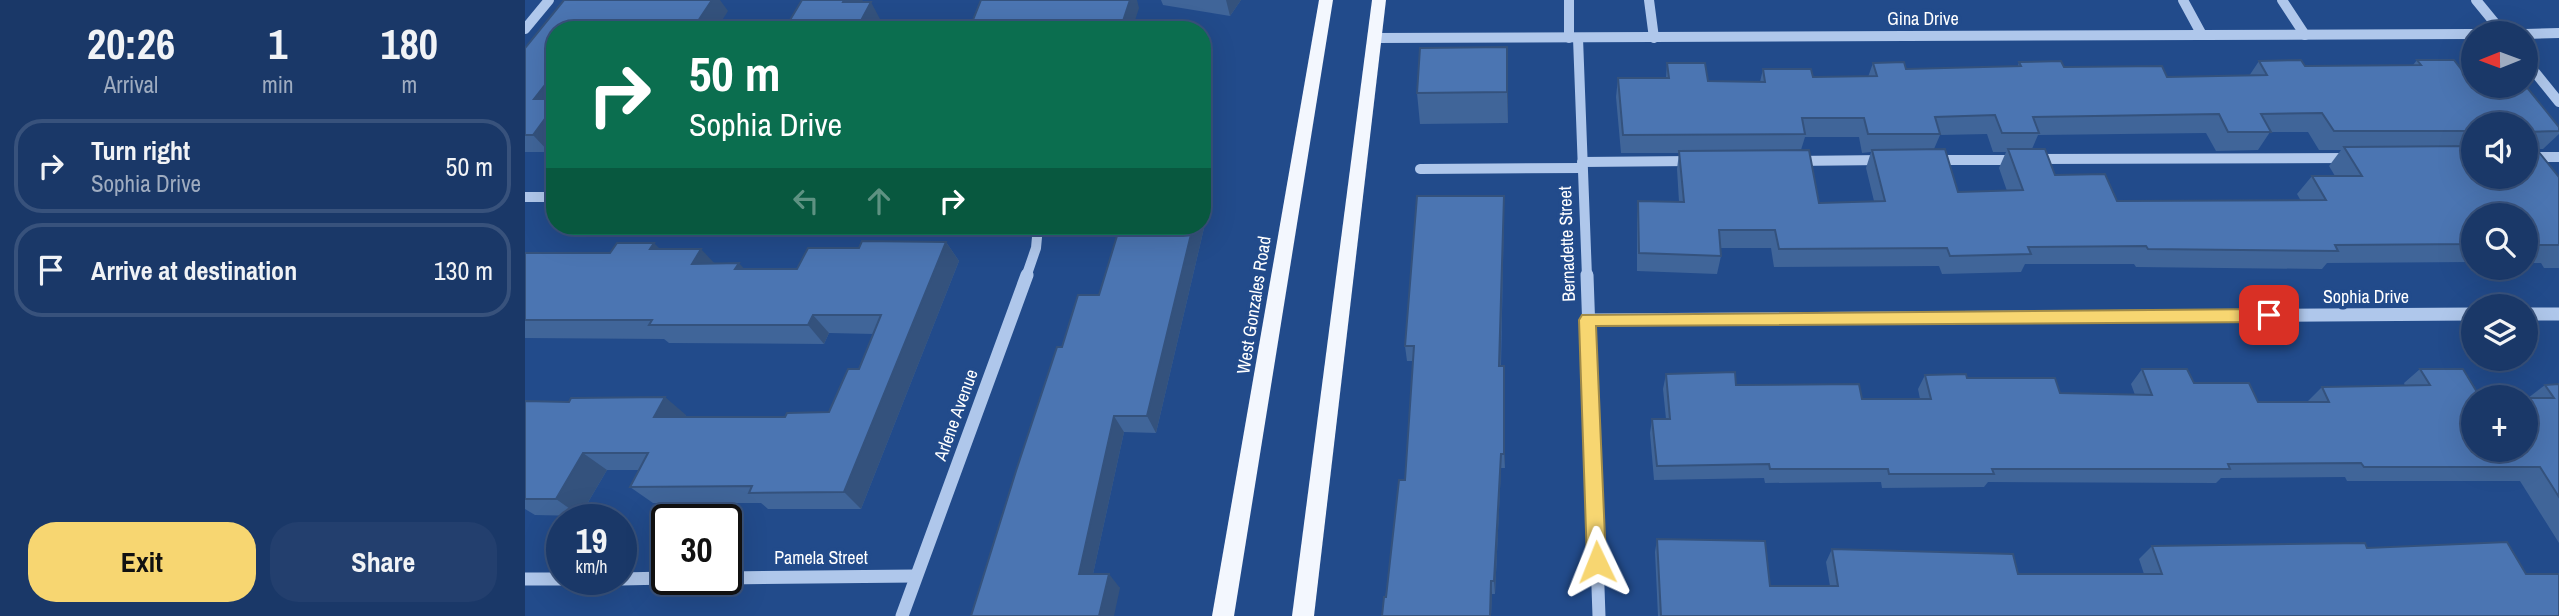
<!DOCTYPE html>
<style>
body{margin:0;font-family:"Archivo Narrow",sans-serif;background:#233f6e;color:#f1f3f6;height:100vh;display:flex;flex-direction:column;font-size:26px;white-space:nowrap}
*{box-sizing:border-box;margin:0}
p{font-size:23px;color:#9facc0}
.icon{flex:none;width:38px;height:38px;fill:none;stroke:currentColor;stroke-width:2;stroke-linecap:round;stroke-linejoin:round}
.map{position:relative;flex:1;overflow:hidden}
.drawer{display:flex;flex-direction:column;background:#1a3868;width:525px}
.drawer>*{flex:none}
.hud{position:absolute;left:21px;top:21px;width:665px;height:214px;border-radius:28px;box-shadow:0 7px 28px #0002,0 0 0 2px #38527c;background:#0b6e4f;color:#fff;overflow:hidden}
.needle{width:46px;rotate:269deg}
.buttons{position:absolute;left:1936px;top:21px;display:grid;gap:14px}
.buttons a{display:grid;place-items:center;width:77px;height:77px;border-radius:50%;background:#1a3868;box-shadow:0 7px 28px #0002,0 0 0 2px #38527c;font-size:35px}
.speed{position:absolute;left:21px;top:504px;display:flex;gap:14px;font-size:35px;font-weight:700;text-align:center}
.speed>*{display:grid;place-content:center;width:91px;height:91px;border-radius:50%;background:#1a3868;box-shadow:0 7px 28px #0002,0 0 0 2px #38527c;line-height:1}
.speed small{font-size:18px;font-weight:400}
.speed .limit{border:4px solid #111;border-radius:10px;background:#fff;color:#111}
.pin{position:absolute;display:grid;place-items:center;width:60px;height:60px;color:#fff;margin:-30px;border-radius:14px;box-shadow:0 4px 10px #0006}
.me{position:absolute;width:77px;margin:-38px;rotate:358deg;stroke-linejoin:round;filter:drop-shadow(0 0 5px #0008)}
.turn{display:flex;align-items:center;gap:24px;height:147px;padding:0 28px;font-size:32px}
.turn .icon{width:91px;height:91px;stroke-width:2.5}
.turn b{display:block;font-size:49px;line-height:60px}
.lanes{display:flex;align-items:center;height:66px;padding:0 28px;background:#0003;justify-content:center;gap:35px;direction:ltr}
.lanes .off{opacity:.35}
.eta{display:flex;justify-content:space-evenly;align-items:center;height:119px;text-align:center}
.eta b{font-size:42px;font-weight:700;line-height:49px}
.button{display:flex;gap:14px;margin-top:auto;padding:14px 28px}
.button a{flex:1;height:80px;border-radius:28px;background:#f7d671;color:#111;font-size:28px;font-weight:700;line-height:80px;text-align:center}
.button a+a{background:#233f6e;color:#f1f3f6}
ul{padding:0;list-style:none}
li{display:flex;align-items:center;gap:21px;height:94px;margin:0 14px 10px;padding:0 14px;border:4px solid #38527c;border-radius:28px}
li div{flex:1}
li b{display:block;font-size:26px}
li em{font-style:normal}
main{display:flex;flex:1;min-height:0}
.map>svg:first-child{display:block}
</style>
<main>
<section class="drawer">
<div class="eta">
<div><b>20:26</b><p>Arrival</p></div>
<div><b>1</b><p>min</p></div>
<div><b>180</b><p>m</p></div>
</div>
<ul>
<li><svg class="icon" aria-label="right" viewBox="0 0 24 24"><path d="M7 20v-9h11M14 6l5 5-5 5"/></svg><div><b>Turn right</b><p>Sophia Drive</p></div><em>50 m</em></li>
<li><svg class="icon" aria-label="arrive" viewBox="0 0 24 24"><path d="M6 21V4h12l-3 4 3 4H6"/></svg><div><b>Arrive at destination</b></div><em>130 m</em></li>
</ul>
<div class="button"><a>Exit</a><a>Share</a></div>
</section>
<div class="map">
<svg width="2034" height="616" viewBox="0 0 2034 616">
<rect width="100%" height="100%" fill="#224b8b"/>
<g fill="none" stroke-linecap="round" stroke-linejoin="round">
<g stroke="#afc7eb" stroke-width="10">
<path d="M1044,0V38"/>
<path d="M1124,0L1129,38"/>
<path d="M1658,0L1677,35"/>
<path d="M1757,0L1780,35"/>
<path d="M1951,0L1978,33"/>
<path d="M0,29L24,0"/>
<path d="M2000,34L2034,33"/>
<path d="M849,38L1948,34"/>
<path d="M1053,38L1062,277"/>
<path d="M2000,60L2034,102"/>
<path d="M2000,157H2034"/>
<path d="M1511,159L1825,158"/>
<path d="M1409,160H1492"/>
<path d="M1269,161L1359,160"/>
<path d="M1057,162L1167,161"/>
<path d="M895,169L1057,168"/>
<path d="M0,197H30"/>
<path d="M501,277L511,248L513,226"/>
</g>
<g stroke="#afc7eb" stroke-width="13">
<path d="M1062,275L1074,616"/>
<path d="M2000,314H2034"/>
<path d="M1062,320L1948,314"/>
<path d="M201,578L390,576"/>
<path d="M0,579H37"/>
<path d="M96,579L142,578"/>
<path d="M377,616L502,275"/>
</g>
<g fill="#f3f7fe" fill-rule="evenodd">
<path d="M794,0H808L709,616H687Z"/>
<path d="M847,0H861L789,616H767Z"/>
</g>
</g>
<g fill="#406599" fill-rule="evenodd">
<path d="M39,0L203,11L30,30V144L24,152H0V48Z"/>
<path d="M636,0H716L705,16L638,5Z"/>
<path d="M1892,60L1940,74L2034,127V134L2018,149H2012L2034,177V268H2019L2016,263H2000V215H1948V262L1802,263L1797,269L1611,267L1609,264H1500L1496,272L1417,274L1414,266L1249,267L1246,248H1195L1196,256L1192,274L1112,271V219L1113,201L1154,202L1152,169L1154,153H1096L1091,97L1093,78H1141L1142,63L1183,81L1235,82L1238,69L1288,77H1343L1348,63L1381,69L1493,66L1494,62L1539,67L1642,77L1724,76L1734,61L1780,66L1888,65ZM1948,124H2000V177H1948ZM1745,132H1783L1794,150H1816L1804,166L1810,176H1787L1772,194L1776,201H1592L1530,175L1507,149L1513,135L1681,133L1691,151L1733,150ZM1462,134L1468,152H1481L1474,168L1482,191L1433,192L1409,149L1415,135ZM1280,137H1334L1337,153L1346,152L1341,168L1349,201L1294,203L1276,150Z"/>
<path d="M983,79V123L895,124L892,93Z"/>
<path d="M979,196V212L976,366L979,381L980,468H976L970,594H967L966,616H857L880,480L888,361H882L880,346Z"/>
<path d="M677,224L679,228L631,433L599,432L568,574L595,588L446,616L537,347L574,295L592,236H586L582,226H677Z"/>
<path d="M421,242L434,261L336,509H243L236,503H128L105,487L114,470H82L55,516L10,515L0,509V401L161,415L159,417H260L304,412L334,369L349,334L304,333L299,344L144,343L139,339L0,338V253H85L135,249L190,263L219,269H272L334,248Z"/>
<path d="M1617,369L1733,402H1782L1797,387L1880,386L1879,383L1895,369L1955,397L2003,398L2020,385L2034,384V543L1995,481H1822L1820,477L1696,478L1691,483L1463,482L1459,487L1357,488L1356,482L1240,483L1239,478L1129,480L1125,433L1127,419H1141L1138,389L1141,374L1211,385L1337,399H1395L1393,389L1400,375L1442,378L1535,393L1610,395L1606,384Z"/>
<path d="M1132,539L1245,586H1305L1301,562L1307,549L1493,574H1619L1614,559L1627,546L1842,548L2001,574L2034,616H1133L1130,552Z"/>
</g>
<g fill="#34527d">
<path d="M173,0H195L203,11L191,30H167Z"/>
<path d="M319,0H338L328,19L318,2Z"/>
<path d="M605,0H612L614,8L607,30H595Z"/>
<path d="M701,0H716L705,16Z"/>
<path d="M346,2L355,19L350,30H331Z"/>
<path d="M982,47L983,79V123L982,92Z"/>
<path d="M30,72V144L24,152L8,135L9,99Z"/>
<path d="M979,196V212L975,381L974,366Z"/>
<path d="M677,224L679,228L631,433L622,416L667,226H677Z"/>
<path d="M421,242L434,261L336,509L319,492Z"/>
<path d="M129,243L148,262L125,249Z"/>
<path d="M176,249L194,268L167,264Z"/>
<path d="M214,263L231,282L210,269Z"/>
<path d="M288,315L304,333L299,344L283,325Z"/>
<path d="M979,366V381L980,468L979,454Z"/>
<path d="M140,397L161,415L150,435L129,417Z"/>
<path d="M589,416L599,432L565,588L554,574Z"/>
<path d="M58,453L82,470L55,516L31,499Z"/>
<path d="M976,454V468L970,594L969,581Z"/>
<path d="M584,574L595,588L589,616H574Z"/>
<path d="M966,581L967,594L966,616H965Z"/>
</g>
<g fill="#4b75b2" stroke="#34527d" stroke-width="2">
<path d="M39,0H187L167,30H30V72L9,99H30V105L8,135H0V48Z"/>
<path d="M277,0H319L318,2H346L331,30H259Z"/>
<path d="M456,0H605L595,30H444Z"/>
<path d="M982,47V92L892,93L895,48Z"/>
<path d="M1776,60L1780,66L1896,65L1892,60H1929L1940,74H1948V86L2000,85L2034,127V131L2000,132V124H1948V131H1809L1797,113L1736,114L1746,132H1703L1694,114L1508,117L1514,133H1477L1470,115L1410,117L1415,134H1343L1339,118H1277L1280,134L1098,135L1093,78H1144L1142,63H1180L1183,81L1240,82L1238,69H1286L1288,77L1352,76L1348,63L1379,62L1381,69L1496,66L1494,62L1536,61L1539,67L1637,66L1642,77L1742,75L1734,61Z"/>
<path d="M2000,135L2034,177V245H2000V215H1948V244L1810,245L1813,251L1623,249L1621,246L1503,247L1506,254L1425,256L1422,248L1254,249L1250,230H1194L1196,256L1114,253L1113,201L1159,202L1154,151L1284,150L1294,203L1360,201L1347,150L1420,149L1433,192L1498,190L1483,149H1520L1530,175L1580,174L1592,201L1801,200L1787,176H1837L1819,147L1948,146V177H2000Z"/>
<path d="M892,196H979L974,366H979V454H976L969,581H966L965,616H857L859,597H861L874,480H880L889,346H880Z"/>
<path d="M595,226H668L622,416H589L554,574H584L574,616H446L491,471L532,347H537L553,295H574Z"/>
<path d="M337,241L421,242L319,492L224,493L227,486L105,487L123,453H58L31,499H0V401L44,402L46,398L140,397L129,417H260L262,413L304,412L323,369H334L356,315H288L283,325H124L127,320H0V253H85L92,243H129L125,249H176L167,264L214,263L210,269H272L283,248H334Z"/>
<path d="M1617,369H1662L1669,383H1724L1733,402H1804L1797,387L1905,385L1895,369H1938L1955,397H1948V450H2000V398H2029L2020,385L2034,384V497L2015,467H1839L1836,463L1703,464L1705,469H1467L1469,474H1364L1363,469H1245L1244,464L1132,466L1127,419H1145L1141,374L1210,372L1211,385L1334,384L1337,399H1406L1400,375L1441,374L1442,378H1530L1535,393L1627,395Z"/>
<path d="M1132,539L1240,541L1245,586H1313L1307,549L1488,554L1493,574H1637L1627,546L1840,543L1842,548L1982,542L2001,574H2034V616H1136Z"/>
</g>
<path fill="#f7d671" stroke="#a18b49" stroke-width="2" d="M1744,309L1752,315L1744,322L1071,326L1081,562L1078,568L1072,571L1065,568L1062,562L1054,320L1057,315Z"/>
<g text-anchor="middle" stroke-width="7" stroke-linejoin="round" paint-order="stroke">
<g font-size="18" fill="#fff" stroke="#224b8b">
<text x="1398" y="25">Gina Drive</text>
<text transform="translate(1042 244) rotate(-92)" y="6">Bernadette Street</text>
<text x="1841" y="303">Sophia Drive</text>
<text transform="translate(729 305) rotate(-81)" y="6">West Gonzales Road</text>
<text transform="translate(431 415) rotate(-70)" y="6">Arlene Avenue</text>
<text x="296" y="564">Pamela Street</text>
</g>
</g>
</svg>
<div class="buttons">
<a><svg class="needle" viewBox="-14 -14 28 28"><path d="M0-13l5 13h-10z" fill="#e53935"/><path d="M0 13l5-13h-10z" fill="#9facc0"/></svg></a>
<a><svg class="icon" aria-label="sound" viewBox="0 0 24 24"><path d="M4 9h4l5-4v14l-5-4H4zM17 9q2 3 0 6"/></svg></a>
<a><svg class="icon" aria-label="search" viewBox="0 0 24 24"><circle cx="10" cy="10" r="6"/><path d="M15 15l6 6"/></svg></a>
<a><svg class="icon" aria-label="layers" viewBox="0 0 24 24"><path d="M12 4l9 5-9 5-9-5zM3 14l9 5 9-5"/></svg></a>
<a>+</a>
</div>
<div class="speed"><div>19<small>km/h</small></div><div class="limit">30</div></div>
<div class="pin" style="left:1744px;top:315px;background:#d93025"><svg class="icon" aria-label="arrive" viewBox="0 0 24 24"><path d="M6 21V4h12l-3 4 3 4H6"/></svg></div>
<svg class="me" style="left:1072px;top:562px" viewBox="-20 -20 40 40"><path d="M0-17L14 15 0 8-14 15z" fill="#f7d671" stroke="#fff" stroke-width="4"/></svg>
<div class="hud">
<div class="turn"><svg class="icon" aria-label="right" viewBox="0 0 24 24"><path d="M7 20v-9h11M14 6l5 5-5 5"/></svg><div><b>50 m</b>Sophia Drive</div></div>
<div class="lanes"><svg class="icon off" aria-label="left" viewBox="0 0 24 24"><path d="M17 20v-9H6M10 6l-5 5 5 5"/></svg><svg class="icon off" aria-label="ahead" viewBox="0 0 24 24"><path d="M12 20V5M6 11l6-6 6 6"/></svg><svg class="icon" aria-label="right" viewBox="0 0 24 24"><path d="M7 20v-9h11M14 6l5 5-5 5"/></svg></div>
</div>
</div>
</main>
